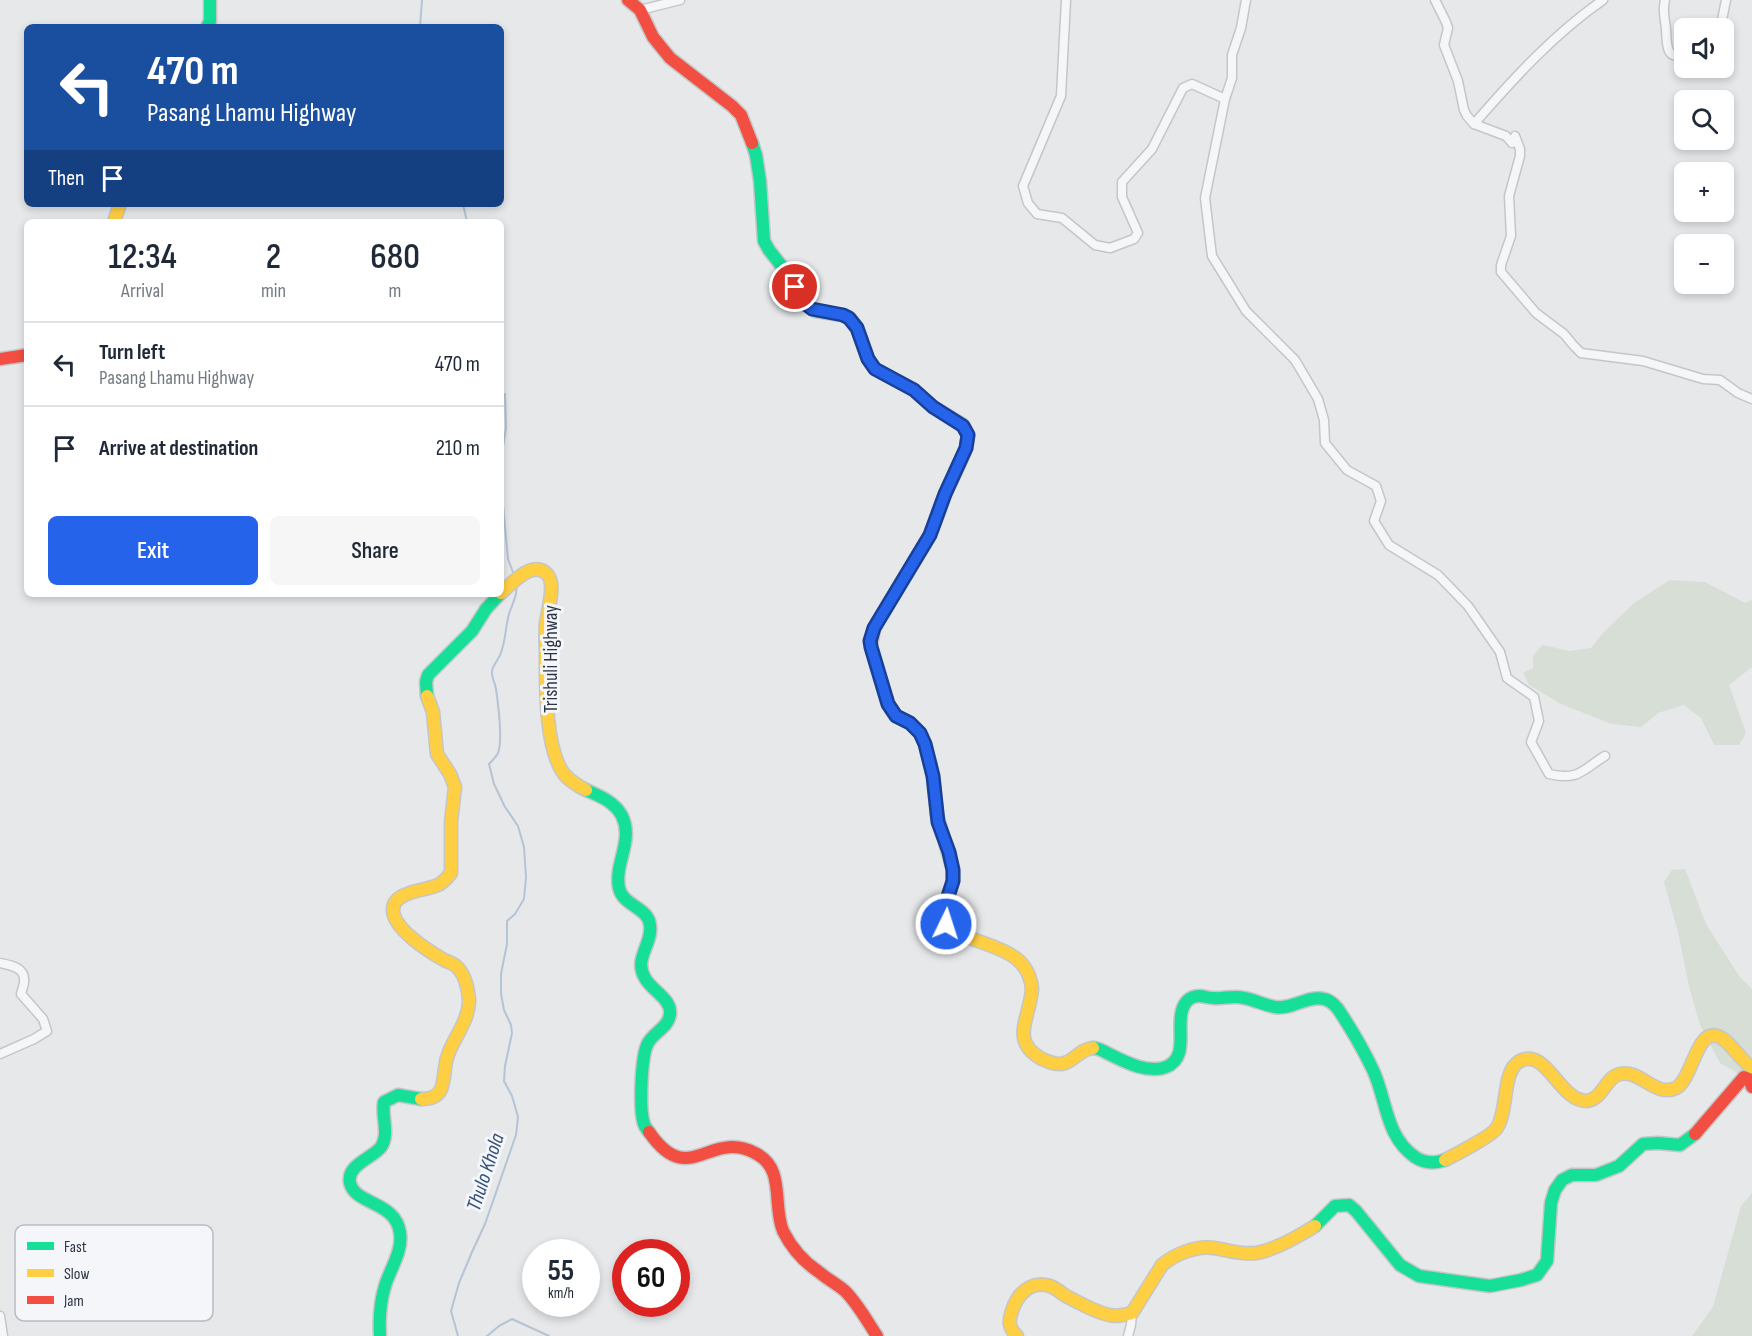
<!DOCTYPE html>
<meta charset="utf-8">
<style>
body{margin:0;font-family:"Sofia Sans Condensed",sans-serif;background:#f6f6f7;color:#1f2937;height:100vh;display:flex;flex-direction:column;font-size:22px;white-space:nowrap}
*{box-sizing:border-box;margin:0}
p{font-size:20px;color:#747a83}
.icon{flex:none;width:33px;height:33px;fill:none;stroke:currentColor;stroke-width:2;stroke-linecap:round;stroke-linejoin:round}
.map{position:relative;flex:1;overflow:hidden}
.side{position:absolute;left:24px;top:219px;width:480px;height:378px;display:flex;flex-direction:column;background:#fff;border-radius:9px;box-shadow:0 3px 9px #0003}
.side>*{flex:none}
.hud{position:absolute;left:24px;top:24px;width:480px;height:183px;border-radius:9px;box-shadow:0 3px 9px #0003;background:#1a4fa0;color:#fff;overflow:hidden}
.controls{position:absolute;left:1674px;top:18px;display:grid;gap:12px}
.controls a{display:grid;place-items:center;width:60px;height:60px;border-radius:9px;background:#fff;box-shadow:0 3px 9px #0003;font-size:30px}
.speed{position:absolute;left:522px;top:1239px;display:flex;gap:12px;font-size:30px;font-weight:700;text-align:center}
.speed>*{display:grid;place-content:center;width:78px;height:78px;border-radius:50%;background:#fff;box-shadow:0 3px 9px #0003;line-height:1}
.speed small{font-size:15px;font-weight:400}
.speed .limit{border:9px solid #d22;background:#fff;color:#111}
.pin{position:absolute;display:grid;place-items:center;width:51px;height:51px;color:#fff;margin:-26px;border:3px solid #fff;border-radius:50%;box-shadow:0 2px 6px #0007}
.me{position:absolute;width:66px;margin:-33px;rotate:4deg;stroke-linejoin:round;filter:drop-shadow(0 0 4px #0008)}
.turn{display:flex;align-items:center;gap:21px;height:126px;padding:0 24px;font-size:27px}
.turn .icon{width:78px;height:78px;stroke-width:2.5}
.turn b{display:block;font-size:42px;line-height:51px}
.then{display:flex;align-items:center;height:57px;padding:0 24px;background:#0003;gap:12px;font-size:22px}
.eta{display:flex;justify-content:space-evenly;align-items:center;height:102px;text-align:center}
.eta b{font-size:36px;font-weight:600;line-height:42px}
.action{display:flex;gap:12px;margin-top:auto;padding:12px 24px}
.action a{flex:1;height:69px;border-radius:9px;background:#2563eb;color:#fff;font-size:24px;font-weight:600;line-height:69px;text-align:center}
.action a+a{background:#f6f6f7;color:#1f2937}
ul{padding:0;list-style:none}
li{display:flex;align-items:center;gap:18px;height:84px;padding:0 24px;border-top:2px solid #e0e1e3}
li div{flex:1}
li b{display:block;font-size:22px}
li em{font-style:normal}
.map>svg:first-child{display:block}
</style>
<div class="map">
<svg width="1752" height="1336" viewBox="0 0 1752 1336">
<rect width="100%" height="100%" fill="#e6e8ea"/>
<g fill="#d6ded6">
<path d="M1670,580L1705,582L1745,603L1752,600V667L1729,685L1746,733L1739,745H1714L1701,718L1684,705L1658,713L1641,727L1612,724L1561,704L1529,685L1523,673L1533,668V656L1542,645L1570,651L1591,648L1602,634L1634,603Z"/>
<path d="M1685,869L1706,924L1739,976L1752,989V1081L1720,1063L1700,1025L1689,986L1678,932L1664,882L1672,870Z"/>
<path d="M1752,1193V1336H1692L1713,1307L1741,1206Z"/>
</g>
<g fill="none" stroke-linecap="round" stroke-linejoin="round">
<g stroke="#b4c4d5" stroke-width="2">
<path d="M420,27L422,0"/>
<path d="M463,204L467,222"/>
<path d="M501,395L505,394L506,428L501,459L502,494L508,559L514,575"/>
<path d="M458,1336L451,1311L459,1283L472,1252L485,1224L516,1135L518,1117L512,1096L504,1081L505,1066L512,1033L511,1025L504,1010L501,994V974L507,944V921L515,914L524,899L526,877L524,847L518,826L505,807L494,784L489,764C492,761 496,757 498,753C503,740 498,703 496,689C495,683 491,676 492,671C493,665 498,660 500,655C506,642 505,628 509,614C512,604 518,595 516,584"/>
<path d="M487,1336L499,1326L512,1319L549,1336"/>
</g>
<g stroke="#c4c6c8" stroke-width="11">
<g id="street">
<path d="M1066,0L1061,96L1023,186L1028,203L1037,214L1062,218L1095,245L1110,248L1134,239L1138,233L1122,197V182L1152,149L1183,88L1192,84L1225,99L1205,198L1212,256L1246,311L1295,360L1318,399L1324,420L1325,443L1347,470L1376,486L1381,501L1374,521L1389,545L1438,575L1468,606L1500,652L1507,678L1534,697L1539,721L1531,742L1549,774C1579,781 1582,770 1605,756"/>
<path d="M1435,0L1446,22L1448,28L1444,45L1458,81L1464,110L1467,116L1474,124L1506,136L1512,143L1515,136L1520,149V156L1509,196L1511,236L1501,265V272L1536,313L1564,334L1574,346L1581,353L1643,361L1703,379L1720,380L1738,393L1752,399"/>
<path d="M1665,0C1662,12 1665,18 1666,29C1667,42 1665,62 1684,53"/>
<path d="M640,10L680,0"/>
<path d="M1712,28L1722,20L1726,0"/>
<path d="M1225,99L1232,78V55L1241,28L1246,0"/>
<path d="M1474,124C1513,79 1554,34 1603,0"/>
<path d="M0,963C9,965 24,967 24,979C25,984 22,989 21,994L43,1019L47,1031L34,1039L0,1054"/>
<path d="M0,1316L3,1336"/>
<path d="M1128,1336L1131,1325L1132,1313"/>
</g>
</g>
<g stroke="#c4c6c8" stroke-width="15">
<g id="fast">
<path d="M207,27L210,21V0"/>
<path d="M752,143L756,155L760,181L764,241L769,250L784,269L807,305L815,311L843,315L849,318L857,328L868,359L875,369L914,390L933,407L963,425L968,435L966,449L961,460"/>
<path d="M427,696L426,682L428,675L472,631L486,609L500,594"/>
<path d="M586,790C600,796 615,802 622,816C634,841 614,863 619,888C623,906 648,907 650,925C653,944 633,959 645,978C651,990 672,999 670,1014C669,1027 654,1032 648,1043C641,1055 639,1110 644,1124C644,1125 648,1131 649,1132"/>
<path d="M1093,1048C1099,1048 1103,1051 1109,1054C1125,1062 1148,1074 1166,1067C1193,1056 1171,1019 1187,1001C1190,998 1194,996 1199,996C1204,996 1208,998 1213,998C1223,999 1234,995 1244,998C1255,1000 1264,1005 1275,1007C1292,1010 1307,995 1324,999C1330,1000 1334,1004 1338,1009C1350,1027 1364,1051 1373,1070C1387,1100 1385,1136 1415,1157C1424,1163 1434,1164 1445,1160"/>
<path d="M1315,1226L1335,1206L1349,1205L1356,1211L1400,1265L1419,1276L1490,1286L1521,1280L1537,1275L1547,1261L1551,1203L1555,1190L1562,1180L1572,1175H1596L1619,1166L1643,1144L1658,1143L1680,1145L1695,1134"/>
<path d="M380,1336C379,1319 380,1302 385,1286C390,1269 403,1251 400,1233C396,1201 355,1205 350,1183C346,1165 373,1158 381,1147C390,1134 381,1116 384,1102L398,1095L421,1099"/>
</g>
</g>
<g stroke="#c4c6c8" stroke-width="15">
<g id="slow">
<path d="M114,222L120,204"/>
<path d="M501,593C511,584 533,559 547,574C557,584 547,611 546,624C545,634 546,645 546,656C546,687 545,748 564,774C570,781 578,786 586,790"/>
<path d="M937,815L953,870V881L942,915C960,952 1027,936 1032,989C1030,1018 1009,1041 1042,1059C1049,1062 1057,1066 1065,1063C1075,1060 1080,1049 1093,1048"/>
<path d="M421,1099C443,1099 443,1086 445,1068C447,1043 469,1026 469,1000C468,988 465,974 456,966C453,963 448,962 444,960C430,952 393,929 393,910C393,891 425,891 438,885C444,882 447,878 451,873V822L455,787L450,774L437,754L433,712L427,696"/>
<path d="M1445,1160C1455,1155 1491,1136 1496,1129C1509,1112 1501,1071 1520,1061C1546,1047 1560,1101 1586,1101C1603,1100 1605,1077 1620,1074C1640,1069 1656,1098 1676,1088C1694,1079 1696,1021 1723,1039C1733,1046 1740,1059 1752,1068"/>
<path d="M1017,1336C1009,1328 1008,1322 1012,1311C1017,1294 1031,1280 1050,1286C1056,1288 1061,1293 1066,1296C1080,1303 1094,1312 1109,1315C1117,1317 1124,1315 1132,1313L1162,1265C1175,1254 1197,1245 1214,1248C1228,1250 1241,1255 1256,1253C1275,1250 1299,1236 1315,1226"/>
</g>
</g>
<g stroke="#c4c6c8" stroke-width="15">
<g id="jam">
<path d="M628,0L640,10L653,37L670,58L732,106L741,115L752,143"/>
<path d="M0,359L27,355"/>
<path d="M937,815L933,776L925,744L920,733L910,723L896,716L888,704L871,647L874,628L930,535L945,494L961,460"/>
<path d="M649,1132C689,1190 709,1129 755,1153C786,1168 772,1204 783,1231C791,1247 804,1262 819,1272C827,1279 837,1284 845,1291C858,1304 867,1321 877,1336"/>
<path d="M1695,1134L1744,1077L1749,1079L1752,1087"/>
</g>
</g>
<use href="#street" stroke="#f5f6f7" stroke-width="8"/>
<use href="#fast" stroke="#16e098" stroke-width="12"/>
<use href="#slow" stroke="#ffcf43" stroke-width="12"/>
<use href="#jam" stroke="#f24e42" stroke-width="12"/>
</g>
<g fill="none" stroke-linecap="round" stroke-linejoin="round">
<g stroke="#184099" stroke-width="15">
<path id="route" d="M795,287L807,305L812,309L843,315L849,318L857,328L868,359L875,369L914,390L933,407L963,426L968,435L966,448L945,494L930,535L874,628L870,641L871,647L888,704L896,716L910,723L920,733L925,744L933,776L938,822L949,852L953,870V881L942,915L943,921L946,924"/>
</g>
<use href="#route" stroke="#2563eb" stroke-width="10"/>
</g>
<g text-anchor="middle" stroke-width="6" stroke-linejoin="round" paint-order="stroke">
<g font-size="20" fill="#2b3445" stroke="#f4f6f9">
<text transform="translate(550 659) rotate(-90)" y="7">Trishuli Highway</text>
</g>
<g font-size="21" font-style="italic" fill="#34527a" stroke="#f4f6f9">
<text transform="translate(485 1172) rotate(-72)" y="7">Thulo Khola</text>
</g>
</g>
<rect x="15" y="1225" width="198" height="96" rx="9" fill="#f4f6f9" stroke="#b8bcc3" stroke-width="1.5"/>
<rect x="27" y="1242" width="27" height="8" fill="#16e098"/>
<rect x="27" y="1269" width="27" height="8" fill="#ffcf43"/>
<rect x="27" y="1296" width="27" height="8" fill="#f24e42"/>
<g font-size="16" fill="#2b3445">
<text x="64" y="1252">Fast</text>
<text x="64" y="1279">Slow</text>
<text x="64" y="1306">Jam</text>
</g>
</svg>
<div class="controls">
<a><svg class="icon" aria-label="sound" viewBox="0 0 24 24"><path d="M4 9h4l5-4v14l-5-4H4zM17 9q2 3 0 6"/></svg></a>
<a><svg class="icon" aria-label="search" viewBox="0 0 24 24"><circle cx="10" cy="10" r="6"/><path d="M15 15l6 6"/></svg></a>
<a>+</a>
<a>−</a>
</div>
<div class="speed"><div>55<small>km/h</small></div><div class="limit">60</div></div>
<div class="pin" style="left:795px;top:287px;background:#d93025"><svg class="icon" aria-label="arrive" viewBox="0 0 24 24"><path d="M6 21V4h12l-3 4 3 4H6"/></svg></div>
<svg class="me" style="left:946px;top:924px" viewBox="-20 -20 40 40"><circle r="17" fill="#2563eb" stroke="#fff" stroke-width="3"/><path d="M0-11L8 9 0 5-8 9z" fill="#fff"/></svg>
<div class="hud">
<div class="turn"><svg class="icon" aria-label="left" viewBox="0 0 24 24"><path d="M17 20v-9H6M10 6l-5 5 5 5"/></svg><div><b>470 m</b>Pasang Lhamu Highway</div></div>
<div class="then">Then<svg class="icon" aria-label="arrive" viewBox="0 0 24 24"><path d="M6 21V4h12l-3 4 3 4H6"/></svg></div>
</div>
<section class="side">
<div class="eta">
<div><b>12:34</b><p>Arrival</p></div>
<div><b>2</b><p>min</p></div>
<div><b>680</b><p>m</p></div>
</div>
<ul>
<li><svg class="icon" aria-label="left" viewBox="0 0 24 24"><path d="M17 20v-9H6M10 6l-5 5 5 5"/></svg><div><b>Turn left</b><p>Pasang Lhamu Highway</p></div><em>470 m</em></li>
<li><svg class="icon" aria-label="arrive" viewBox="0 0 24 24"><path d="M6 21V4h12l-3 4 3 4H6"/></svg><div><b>Arrive at destination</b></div><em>210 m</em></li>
</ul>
<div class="action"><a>Exit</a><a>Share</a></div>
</section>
</div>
